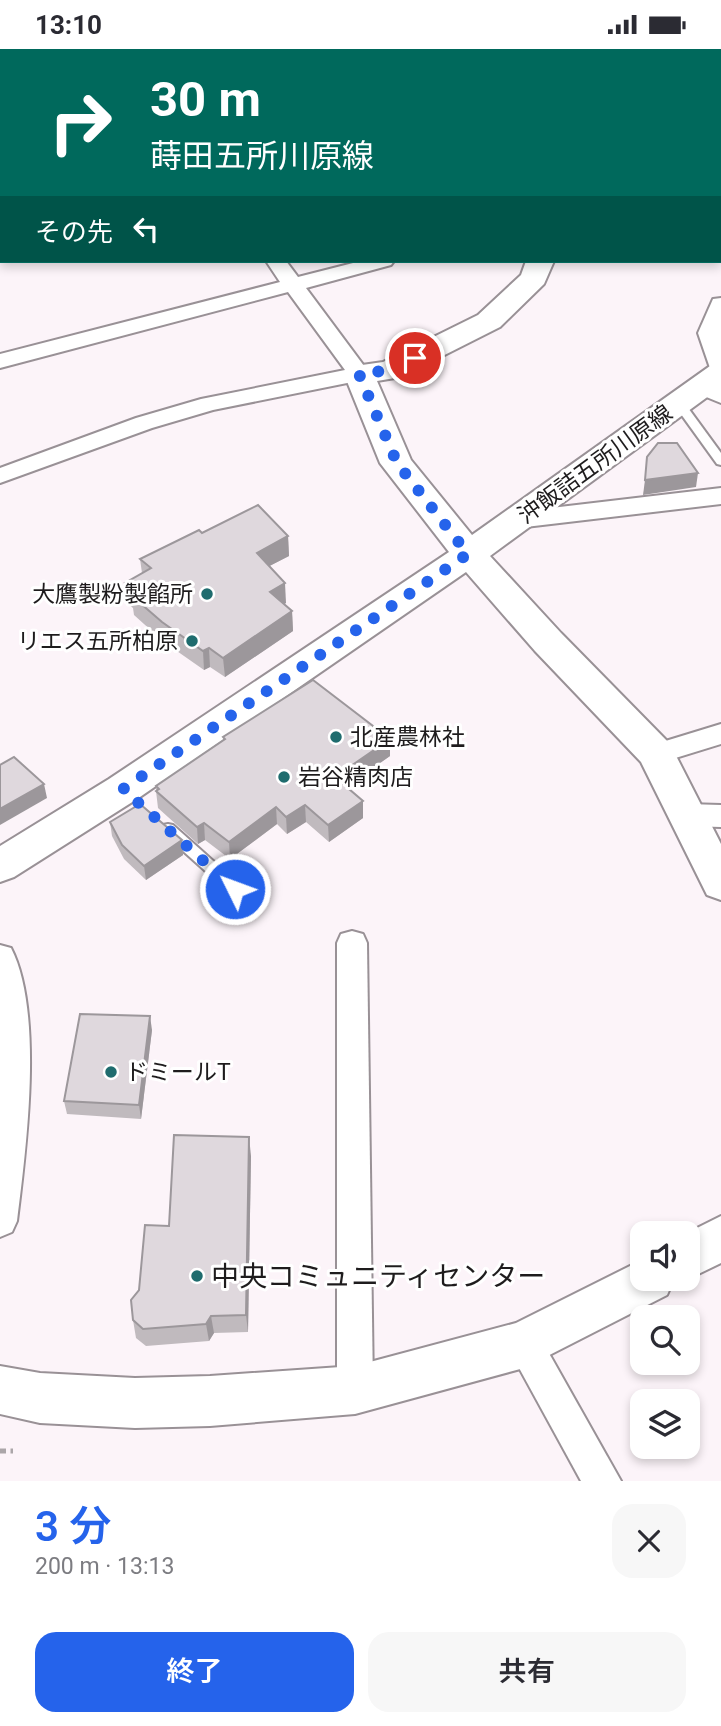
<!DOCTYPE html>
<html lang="ja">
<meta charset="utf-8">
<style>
body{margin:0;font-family:Roboto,"Noto Sans JP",sans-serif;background:#f7f7f7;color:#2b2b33;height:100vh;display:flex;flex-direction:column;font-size:26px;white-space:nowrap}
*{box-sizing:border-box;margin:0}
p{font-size:23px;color:#7c7c81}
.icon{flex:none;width:38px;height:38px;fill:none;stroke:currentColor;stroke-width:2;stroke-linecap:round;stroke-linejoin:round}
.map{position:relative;height:1432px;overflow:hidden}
.sheet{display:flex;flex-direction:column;background:#fff;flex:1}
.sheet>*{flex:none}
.hud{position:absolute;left:0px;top:0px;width:721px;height:214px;box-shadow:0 4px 10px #0003;background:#00695c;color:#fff;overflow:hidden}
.fabs{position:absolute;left:630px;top:1172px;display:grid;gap:14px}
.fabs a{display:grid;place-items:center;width:70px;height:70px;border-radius:14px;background:#fff;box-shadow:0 4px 10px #0003;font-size:35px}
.pin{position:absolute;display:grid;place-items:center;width:60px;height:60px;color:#fff;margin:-30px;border:4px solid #fff;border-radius:50%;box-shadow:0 2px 7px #0007}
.me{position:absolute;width:77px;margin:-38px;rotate:312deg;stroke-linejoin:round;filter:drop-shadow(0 0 5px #0008)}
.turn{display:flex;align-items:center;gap:24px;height:147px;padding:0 35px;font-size:32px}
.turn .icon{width:91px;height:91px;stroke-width:2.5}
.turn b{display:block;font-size:49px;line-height:60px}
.then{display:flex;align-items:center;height:66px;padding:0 35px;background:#0003;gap:14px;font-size:26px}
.round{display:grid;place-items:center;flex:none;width:74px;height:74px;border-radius:21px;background:#f7f7f7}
.headline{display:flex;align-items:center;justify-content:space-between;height:119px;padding:0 35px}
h1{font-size:42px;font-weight:600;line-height:52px;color:#2563eb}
.cta{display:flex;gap:14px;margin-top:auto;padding:14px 35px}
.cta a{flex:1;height:80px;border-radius:21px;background:#2563eb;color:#fff;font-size:28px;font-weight:600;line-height:80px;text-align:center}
.cta a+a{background:#f7f7f7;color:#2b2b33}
.status{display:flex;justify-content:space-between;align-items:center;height:49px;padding:0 35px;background:#fff;direction:ltr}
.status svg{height:19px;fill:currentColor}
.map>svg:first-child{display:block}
</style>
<div class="status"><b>13:10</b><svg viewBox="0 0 49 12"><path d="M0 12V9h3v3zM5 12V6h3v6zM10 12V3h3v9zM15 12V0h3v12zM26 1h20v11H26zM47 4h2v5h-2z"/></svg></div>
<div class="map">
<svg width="721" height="1432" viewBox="0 0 721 1432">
<rect width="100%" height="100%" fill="#fcf4f9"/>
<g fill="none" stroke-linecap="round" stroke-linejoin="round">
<g stroke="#999196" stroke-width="4">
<g id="lane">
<path d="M679,351L683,352L721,404V416L717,415L673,354Z"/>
<path d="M168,775L173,776L240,836L242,840L240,844H230L163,784L161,780L163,776Z"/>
</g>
</g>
<g stroke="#999196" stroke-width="4">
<g id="street">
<path d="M76,0H98L75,2Z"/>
<path d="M259,0H279L258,2Z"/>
<path d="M606,0H635L605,2Z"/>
<rect x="0" y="42" width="2" height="12"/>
<path d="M2,105V117L0,118V106Z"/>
<rect x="0" y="159" width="2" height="12"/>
<path d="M266,212H286L298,228L361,212H394L391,216L306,239L370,325L367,330L213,361L152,379L0,434V419L136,369L201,350L345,321L288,243L0,319V305L280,233Z"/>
<path d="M721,249V326L713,324L710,319L698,284L713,250Z"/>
<path d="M702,331L721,338V354L694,343L691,338L694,333Z"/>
<path d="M721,439V455L517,479L508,477L505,471L508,465L517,463Z"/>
<path d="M721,675V695L656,715L646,712L642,705L646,698Z"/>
<path d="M687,755L721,756V778L687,777L677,774L673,766L677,758Z"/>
<path d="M352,882L363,885L367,894L373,1341L368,1354L355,1359L342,1354L337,1341V894L341,885Z"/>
<path d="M0,896L11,899C44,963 26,1101 17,1172L12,1183L0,1188Z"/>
<path d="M524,1278L537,1283L621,1432H581L506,1295L511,1283Z"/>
</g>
</g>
<g stroke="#999196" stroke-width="4">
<g id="secondary">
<path d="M2,0H31L2,3Z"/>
<path d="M489,0H514L515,2H490Z"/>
<path d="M526,212H554L544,235L500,278L401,328L377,332L411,411L472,486L710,317L721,315V338L490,507L561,584L670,695L721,795V851L707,846L641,713L535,602L466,523L137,750L14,828L0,833V797L109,730L449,503L380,414L344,325L348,318L383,313L478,266L521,226Z"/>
<path d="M721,1167V1214L688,1230V1185H685Z"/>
<path d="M642,1211V1230H674L667,1246L524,1319L355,1365L210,1377L135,1379L40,1374L0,1365V1317L40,1324L135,1329L210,1327L355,1317L516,1274Z"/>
</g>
</g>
<path stroke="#aba6a9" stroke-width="5" stroke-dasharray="6 4.5" stroke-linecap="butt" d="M0,1402H13"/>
<use href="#lane" fill="#fff" fill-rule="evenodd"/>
<use href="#street" fill="#fff" fill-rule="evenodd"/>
<use href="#secondary" fill="#fff" fill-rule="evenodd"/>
</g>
<g fill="#c0babe">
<path d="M202,484L288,487L289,507L269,517L286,554L284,555L292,562L293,582L225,628L210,618L204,621L164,593L134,566L133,559L127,554L125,534L142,524L140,510Z"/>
<path d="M223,688L390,690V707L346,738L363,769L329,793L306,773L287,785L277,775L230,810L205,791L198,795L158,759L156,742V737L223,692Z"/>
<path d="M110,773L182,791L183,806L146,831L124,810L112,787Z"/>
<path d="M152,981L141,1070L67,1065L64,1052Z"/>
<path d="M251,1107L248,1283L214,1284L209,1292L146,1297L136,1289L133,1271L139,1241L169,1177Z"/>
</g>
<g fill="#9c979b">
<path d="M698,424L696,438L643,446L645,431Z"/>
<path d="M288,487L289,507L258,523L257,504Z"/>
<path d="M285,534L286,554L271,562L270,543Z"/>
<path d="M292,562L293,582L225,628L223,609Z"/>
<path d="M209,599L210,618L204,621L203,602Z"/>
<path d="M390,690V707L336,745L335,728Z"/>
<path d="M44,735L47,749L0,776V760Z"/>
<path d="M363,752V769L329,793L328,776Z"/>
<path d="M305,756L306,773L287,785L286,768Z"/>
<path d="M276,758L277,775L230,810L229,793Z"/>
<path d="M204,774L205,791L198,795L197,778Z"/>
<path d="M182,791L183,806L146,831L144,817Z"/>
<path d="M150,967L152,981L141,1070L139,1056Z"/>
<path d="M249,1088L251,1107L248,1283L246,1266Z"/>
<path d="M211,1267L214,1284L209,1292L206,1275Z"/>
</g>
<g fill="#dfd8dd" stroke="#9c979b" stroke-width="2">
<path d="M658,394H677L698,424L645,431L647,408Z"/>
<path d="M258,456L288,487L257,504L285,534L270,543L292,562L223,609L209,599L203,602L162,573L132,547L137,545L125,534L151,519L140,510L199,481L202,484Z"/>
<path d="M313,631L390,690L335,728L363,752L328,776L305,756L286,768L276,758L229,793L204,774L197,778L156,742L159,740L156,737L225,690L223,688Z"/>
<path d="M14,708L44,735L0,760V716Z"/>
<path d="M140,755L182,791L144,817L122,796L110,773Z"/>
<path d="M80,965L150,967L139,1056L64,1052Z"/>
<path d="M174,1086L249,1088L246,1266L211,1267L206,1275L143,1280L133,1271L131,1251L139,1241L145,1176L169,1177Z"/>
</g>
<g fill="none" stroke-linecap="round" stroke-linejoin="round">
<path stroke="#2563eb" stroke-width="12" stroke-dasharray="0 21.6" d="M235,840L123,740L468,505L397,414L359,325L390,321L415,309"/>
</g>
<g fill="#1f6c6e" stroke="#fff" stroke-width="2.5">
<circle cx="207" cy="545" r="7"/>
<circle cx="192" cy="592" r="7"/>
<circle cx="336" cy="688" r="7"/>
<circle cx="284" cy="728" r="7"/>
<circle cx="111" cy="1023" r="7"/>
<circle cx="197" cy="1227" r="7"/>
</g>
<g text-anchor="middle" stroke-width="6" stroke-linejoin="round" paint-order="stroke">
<g font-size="23" fill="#1e1c1d" stroke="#fff">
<text transform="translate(595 415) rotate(-36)" y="8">沖飯詰五所川原線</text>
</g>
<g font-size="23" fill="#1e1c1d" stroke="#fff" text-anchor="start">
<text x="193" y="553" text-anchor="end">大鷹製粉製餡所</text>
<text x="178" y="600" text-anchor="end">リエス五所柏原</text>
<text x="350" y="696">北産農林社</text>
<text x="298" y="736">岩谷精肉店</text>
<text x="125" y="1031">ドミールT</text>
</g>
<g font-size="28" fill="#1e1c1d" stroke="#fff" text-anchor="start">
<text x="211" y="1237">中央コミュニティセンター</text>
</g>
</g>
</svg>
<div class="fabs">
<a><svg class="icon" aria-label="sound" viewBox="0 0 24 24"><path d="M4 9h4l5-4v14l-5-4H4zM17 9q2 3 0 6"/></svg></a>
<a><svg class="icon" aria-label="search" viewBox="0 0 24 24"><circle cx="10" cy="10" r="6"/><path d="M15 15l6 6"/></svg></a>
<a><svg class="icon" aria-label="layers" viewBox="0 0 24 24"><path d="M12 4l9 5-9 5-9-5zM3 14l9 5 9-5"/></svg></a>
</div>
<div class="pin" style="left:415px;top:309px;background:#d93025"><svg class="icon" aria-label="arrive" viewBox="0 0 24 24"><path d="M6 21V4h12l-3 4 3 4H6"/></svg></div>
<svg class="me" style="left:235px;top:840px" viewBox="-20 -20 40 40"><circle r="17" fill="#2563eb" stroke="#fff" stroke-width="3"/><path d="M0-11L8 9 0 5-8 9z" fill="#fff"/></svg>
<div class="hud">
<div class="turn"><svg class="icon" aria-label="right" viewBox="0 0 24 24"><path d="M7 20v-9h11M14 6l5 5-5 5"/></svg><div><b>30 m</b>蒔田五所川原線</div></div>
<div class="then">その先<svg class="icon" aria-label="left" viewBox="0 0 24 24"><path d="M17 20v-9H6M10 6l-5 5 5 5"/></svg></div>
</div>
</div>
<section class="sheet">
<div class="headline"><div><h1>3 分</h1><p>200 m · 13:13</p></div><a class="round"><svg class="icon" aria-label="close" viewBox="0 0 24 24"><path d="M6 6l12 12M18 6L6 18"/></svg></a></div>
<div class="cta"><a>終了</a><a>共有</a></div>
</section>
